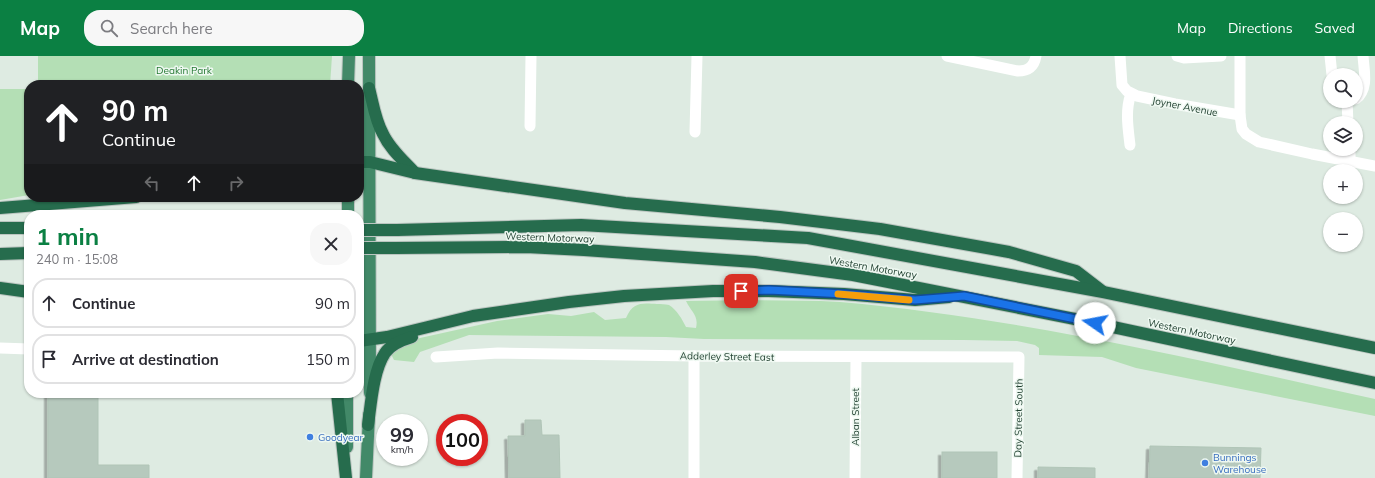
<!DOCTYPE html>
<meta charset="utf-8">
<style>
body{margin:0;font-family:Mulish,sans-serif;background:#f7f7f7;color:#2b2b33;height:100vh;display:flex;flex-direction:column;font-size:15px;white-space:nowrap}
*{box-sizing:border-box;margin:0}
p{font-size:13px;color:#7c7c81}
.icon{flex:none;width:22px;height:22px;fill:none;stroke:currentColor;stroke-width:2;stroke-linecap:round;stroke-linejoin:round}
.map{position:relative;flex:1;overflow:hidden}
.details{position:absolute;left:24px;top:154px;width:340px;height:188px;display:flex;flex-direction:column;background:#fff;border-radius:16px;box-shadow:0 1px 3px #0004}
.details>*{flex:none}
.top-card{position:absolute;left:24px;top:24px;width:340px;height:122px;border-radius:16px;box-shadow:0 1px 3px #0004;background:#202124;color:#fff;overflow:hidden}
.controls{position:absolute;left:1323px;top:12px;display:grid;gap:8px}
.controls a{display:grid;place-items:center;width:40px;height:40px;border-radius:50%;background:#fff;box-shadow:0 1px 3px #0004;font-size:20px}
.speed{position:absolute;left:376px;top:358px;display:flex;gap:8px;font-size:20px;font-weight:700;text-align:center}
.speed>*{display:grid;place-content:center;width:52px;height:52px;border-radius:50%;background:#fff;box-shadow:0 1px 3px #0004;line-height:1}
.speed small{font-size:10px;font-weight:400}
.speed .limit{border:6px solid #d22;background:#fff;color:#111}
.pin{position:absolute;display:grid;place-items:center;width:34px;height:34px;color:#fff;margin:-17px;border-radius:8px;box-shadow:0 2px 6px #0006}
.me{position:absolute;width:44px;margin:-22px;rotate:282deg;stroke-linejoin:round;filter:drop-shadow(0 0 3px #0008)}
.turn{display:flex;align-items:center;gap:14px;height:84px;padding:0 12px;font-size:18px}
.turn .icon{width:52px;height:52px;stroke-width:2.5}
.turn b{display:block;font-size:28px;line-height:34px}
.lanes{display:flex;align-items:center;height:38px;padding:0 12px;background:#0003;justify-content:center;gap:20px;direction:ltr}
.lanes .off{opacity:.35}
.round{display:grid;place-items:center;flex:none;width:42px;height:42px;border-radius:16px;background:#f7f7f7}
.summary{display:flex;align-items:center;justify-content:space-between;height:68px;padding:0 12px}
h1{font-size:24px;font-weight:700;line-height:30px;color:#0b8043}
ul{padding:0;list-style:none}
li{display:flex;align-items:center;gap:12px;height:50px;margin:0 8px 6px;padding:0 4px;border:2px solid #e1e1e2;border-radius:16px}
li div{flex:1}
li b{display:block;font-size:15px}
li em{font-style:normal}
header{display:flex;align-items:center;gap:24px;box-sizing:border-box;height:56px;padding:0 20px;background:#0b8043;color:#fff}
header strong{font-size:19px}
nav{display:flex;gap:22px;margin-inline-start:auto;font-size:14px}
.search{width:280px;height:36px;background:#f7f7f7;display:flex;align-items:center;gap:10px;box-sizing:border-box;padding:0 14px;border-radius:16px;color:#7c7c81;font-size:15px}
.map>svg:first-child{display:block}
</style>
<header>
<strong>Map</strong>
<div class="search"><svg class="icon" aria-label="search" viewBox="0 0 24 24"><circle cx="10" cy="10" r="6"/><path d="M15 15l6 6"/></svg>Search here</div>
<nav><a>Map</a><a>Directions</a><a>Saved</a></nav>
</header>
<div class="map">
<svg width="1375" height="422" viewBox="0 0 1375 422">
<defs>
<filter id="shadow"><feDropShadow dx="-3.5" dy="3.5" stdDeviation="0" flood-color="#0004"/></filter>
</defs>
<rect width="100%" height="100%" fill="#deebe2"/>
<g fill="#b4dfb5">
<path d="M38,0H332L330,29H38Z"/>
<path d="M0,33H29V139L0,144Z"/>
<path d="M755,244C783,245 812,244 840,246C1021,262 1198,304 1375,343V360L1136,312L1102,301L1039,299V292L1035,289L1017,285L964,284L704,283L666,281L469,279L420,296L414,306L394,304L391,298L399,290L420,282L497,265L548,258L571,260L594,256L605,264L626,262C633,246 641,247 657,248C661,248 665,248 669,249C677,254 682,263 686,271L696,272C699,259 691,256 686,245Z"/>
</g>
<g fill="#b6c9bd" stroke="#b0c5b7" filter="url(#shadow)">
<path d="M48,337H98V409H149V422H48Z"/>
<path d="M525,364H541L542,379H559L560,422H509L508,380H525Z"/>
<path d="M1150,390L1261,392L1260,422H1149Z"/>
<rect x="942" y="396" width="55" height="26"/>
<path d="M1038,411L1095,412V422H1038Z"/>
</g>
<g fill="none" stroke-linecap="round" stroke-linejoin="round">
<g stroke="#bbc5c0" stroke-width="14">
<g id="trunk">
<path d="M369,0L370,337"/>
<path d="M348,29L349,0"/>
<path d="M348,141V159"/>
<path d="M347,337V391"/>
<path d="M366,422L369,359"/>
</g>
</g>
<g stroke="#bbc5c0" stroke-width="14">
<g id="motorway">
<path d="M369,32C373,47 375,64 383,78C390,93 403,104 415,117"/>
<path d="M359,106H370L415,117L625,147L780,161L880,173L1009,196L1076,215L1102,235"/>
<path d="M0,152L136,141"/>
<path d="M0,172H29"/>
<path d="M397,174L581,169L808,182L1103,236L1375,292"/>
<path d="M396,192L526,191L584,194L755,206L853,219L1080,264L1375,327"/>
<path d="M0,198L29,197"/>
<path d="M0,232L29,236"/>
<path d="M359,285L387,281L473,260L569,246L624,240L713,235H769L844,238L915,244L949,241"/>
<path d="M337,337L346,422"/>
<path d="M368,369C371,348 373,315 385,297C391,288 402,284 412,281"/>
</g>
</g>
<g stroke="#fff" stroke-width="11">
<path d="M947,0L1018,15C1028,15 1034,11 1036,0"/>
<path d="M1120,0L1122,29L1127,35L1137,40L1175,48L1240,59"/>
<path d="M1177,0L1184,2L1221,0"/>
<path d="M1240,0V59L1242,73L1246,78L1259,86L1312,98L1375,110"/>
<path d="M1330,0L1332,19"/>
<path d="M1356,43C1369,33 1364,15 1363,0"/>
<path d="M1347,45L1348,67"/>
<path d="M530,70L531,0"/>
<path d="M695,76L697,0"/>
<path d="M1130,89C1128,72 1125,54 1131,38"/>
<path d="M1350,93V106"/>
<path d="M0,292L29,293"/>
<path d="M436,301L498,297L694,300L1019,301L1017,422"/>
<path d="M694,422V300"/>
<path d="M855,422L856,301"/>
</g>
<use href="#trunk" stroke="#428968" stroke-width="12"/>
<use href="#motorway" stroke="#266c4d" stroke-width="12"/>
<g stroke="#bbc5c0" stroke-width="14" stroke-linecap="butt">
<g id="motorway-bridge">
<path d="M359,174H397"/>
<path d="M359,192H396"/>
</g>
</g>
<use href="#motorway-bridge" stroke="#266c4d" stroke-width="12"/>
</g>
<g fill="none" stroke-linecap="round" stroke-linejoin="round">
<g stroke="#114b97" stroke-width="10">
<path id="route" d="M741,235L769,234L844,238L915,244L964,240L1095,267"/>
</g>
<use href="#route" stroke="#1a73e8" stroke-width="7"/>
<path stroke="#f59e0b" stroke-width="7" d="M838,238L909,244"/>
</g>
<g fill="#3f7fe0" stroke="#eef8f1" stroke-width="1.5">
<circle cx="310" cy="381" r="4"/>
<circle cx="1205" cy="407" r="4"/>
</g>
<g text-anchor="middle" stroke-width="3" stroke-linejoin="round" paint-order="stroke">
<g font-size="10" fill="#237831" stroke="#eef8f1">
<text x="184" y="18">Deakin Park</text>
</g>
<g font-size="10" fill="#1d3d2d" stroke="#eef8f1">
<text transform="translate(1185 50) rotate(11)" y="4">Joyner Avenue</text>
<text transform="translate(550 181) rotate(2)" y="4">Western Motorway</text>
<text transform="translate(873 211) rotate(10)" y="4">Western Motorway</text>
<text transform="translate(1192 275) rotate(12)" y="4">Western Motorway</text>
<text transform="translate(727 300) rotate(1)" y="4">Adderley Street East</text>
<text transform="translate(855 361) rotate(-90)" y="4">Alban Street</text>
<text transform="translate(1018 362) rotate(-89)" y="4">Day Street South</text>
</g>
<g font-size="10" fill="#366cbe" stroke="#eef8f1" text-anchor="start">
<text x="318" y="385">Goodyear</text>
<text x="1213" y="405">Bunnings<tspan x="1213" dy="12">Warehouse</tspan></text>
</g>
</g>
</svg>
<div class="controls">
<a><svg class="icon" aria-label="search" viewBox="0 0 24 24"><circle cx="10" cy="10" r="6"/><path d="M15 15l6 6"/></svg></a>
<a><svg class="icon" aria-label="layers" viewBox="0 0 24 24"><path d="M12 4l9 5-9 5-9-5zM3 14l9 5 9-5"/></svg></a>
<a>+</a>
<a>−</a>
</div>
<div class="speed"><div>99<small>km/h</small></div><div class="limit">100</div></div>
<div class="pin" style="left:741px;top:235px;background:#d93025"><svg class="icon" aria-label="arrive" viewBox="0 0 24 24"><path d="M6 21V4h12l-3 4 3 4H6"/></svg></div>
<svg class="me" style="left:1095px;top:267px" viewBox="-20 -20 40 40"><circle r="19" fill="#fff"/><path d="M0-13L10 11 0 6-10 11z" fill="#1a73e8"/></svg>
<div class="top-card">
<div class="turn"><svg class="icon" aria-label="ahead" viewBox="0 0 24 24"><path d="M12 20V5M6 11l6-6 6 6"/></svg><div><b>90 m</b>Continue</div></div>
<div class="lanes"><svg class="icon off" aria-label="left" viewBox="0 0 24 24"><path d="M17 20v-9H6M10 6l-5 5 5 5"/></svg><svg class="icon" aria-label="ahead" viewBox="0 0 24 24"><path d="M12 20V5M6 11l6-6 6 6"/></svg><svg class="icon off" aria-label="right" viewBox="0 0 24 24"><path d="M7 20v-9h11M14 6l5 5-5 5"/></svg></div>
</div>
<section class="details">
<div class="summary"><div><h1>1 min</h1><p>240 m · 15:08</p></div><a class="round"><svg class="icon" aria-label="close" viewBox="0 0 24 24"><path d="M6 6l12 12M18 6L6 18"/></svg></a></div>
<ul>
<li><svg class="icon" aria-label="ahead" viewBox="0 0 24 24"><path d="M12 20V5M6 11l6-6 6 6"/></svg><div><b>Continue</b></div><em>90 m</em></li>
<li><svg class="icon" aria-label="arrive" viewBox="0 0 24 24"><path d="M6 21V4h12l-3 4 3 4H6"/></svg><div><b>Arrive at destination</b></div><em>150 m</em></li>
</ul>
</section>
</div>
